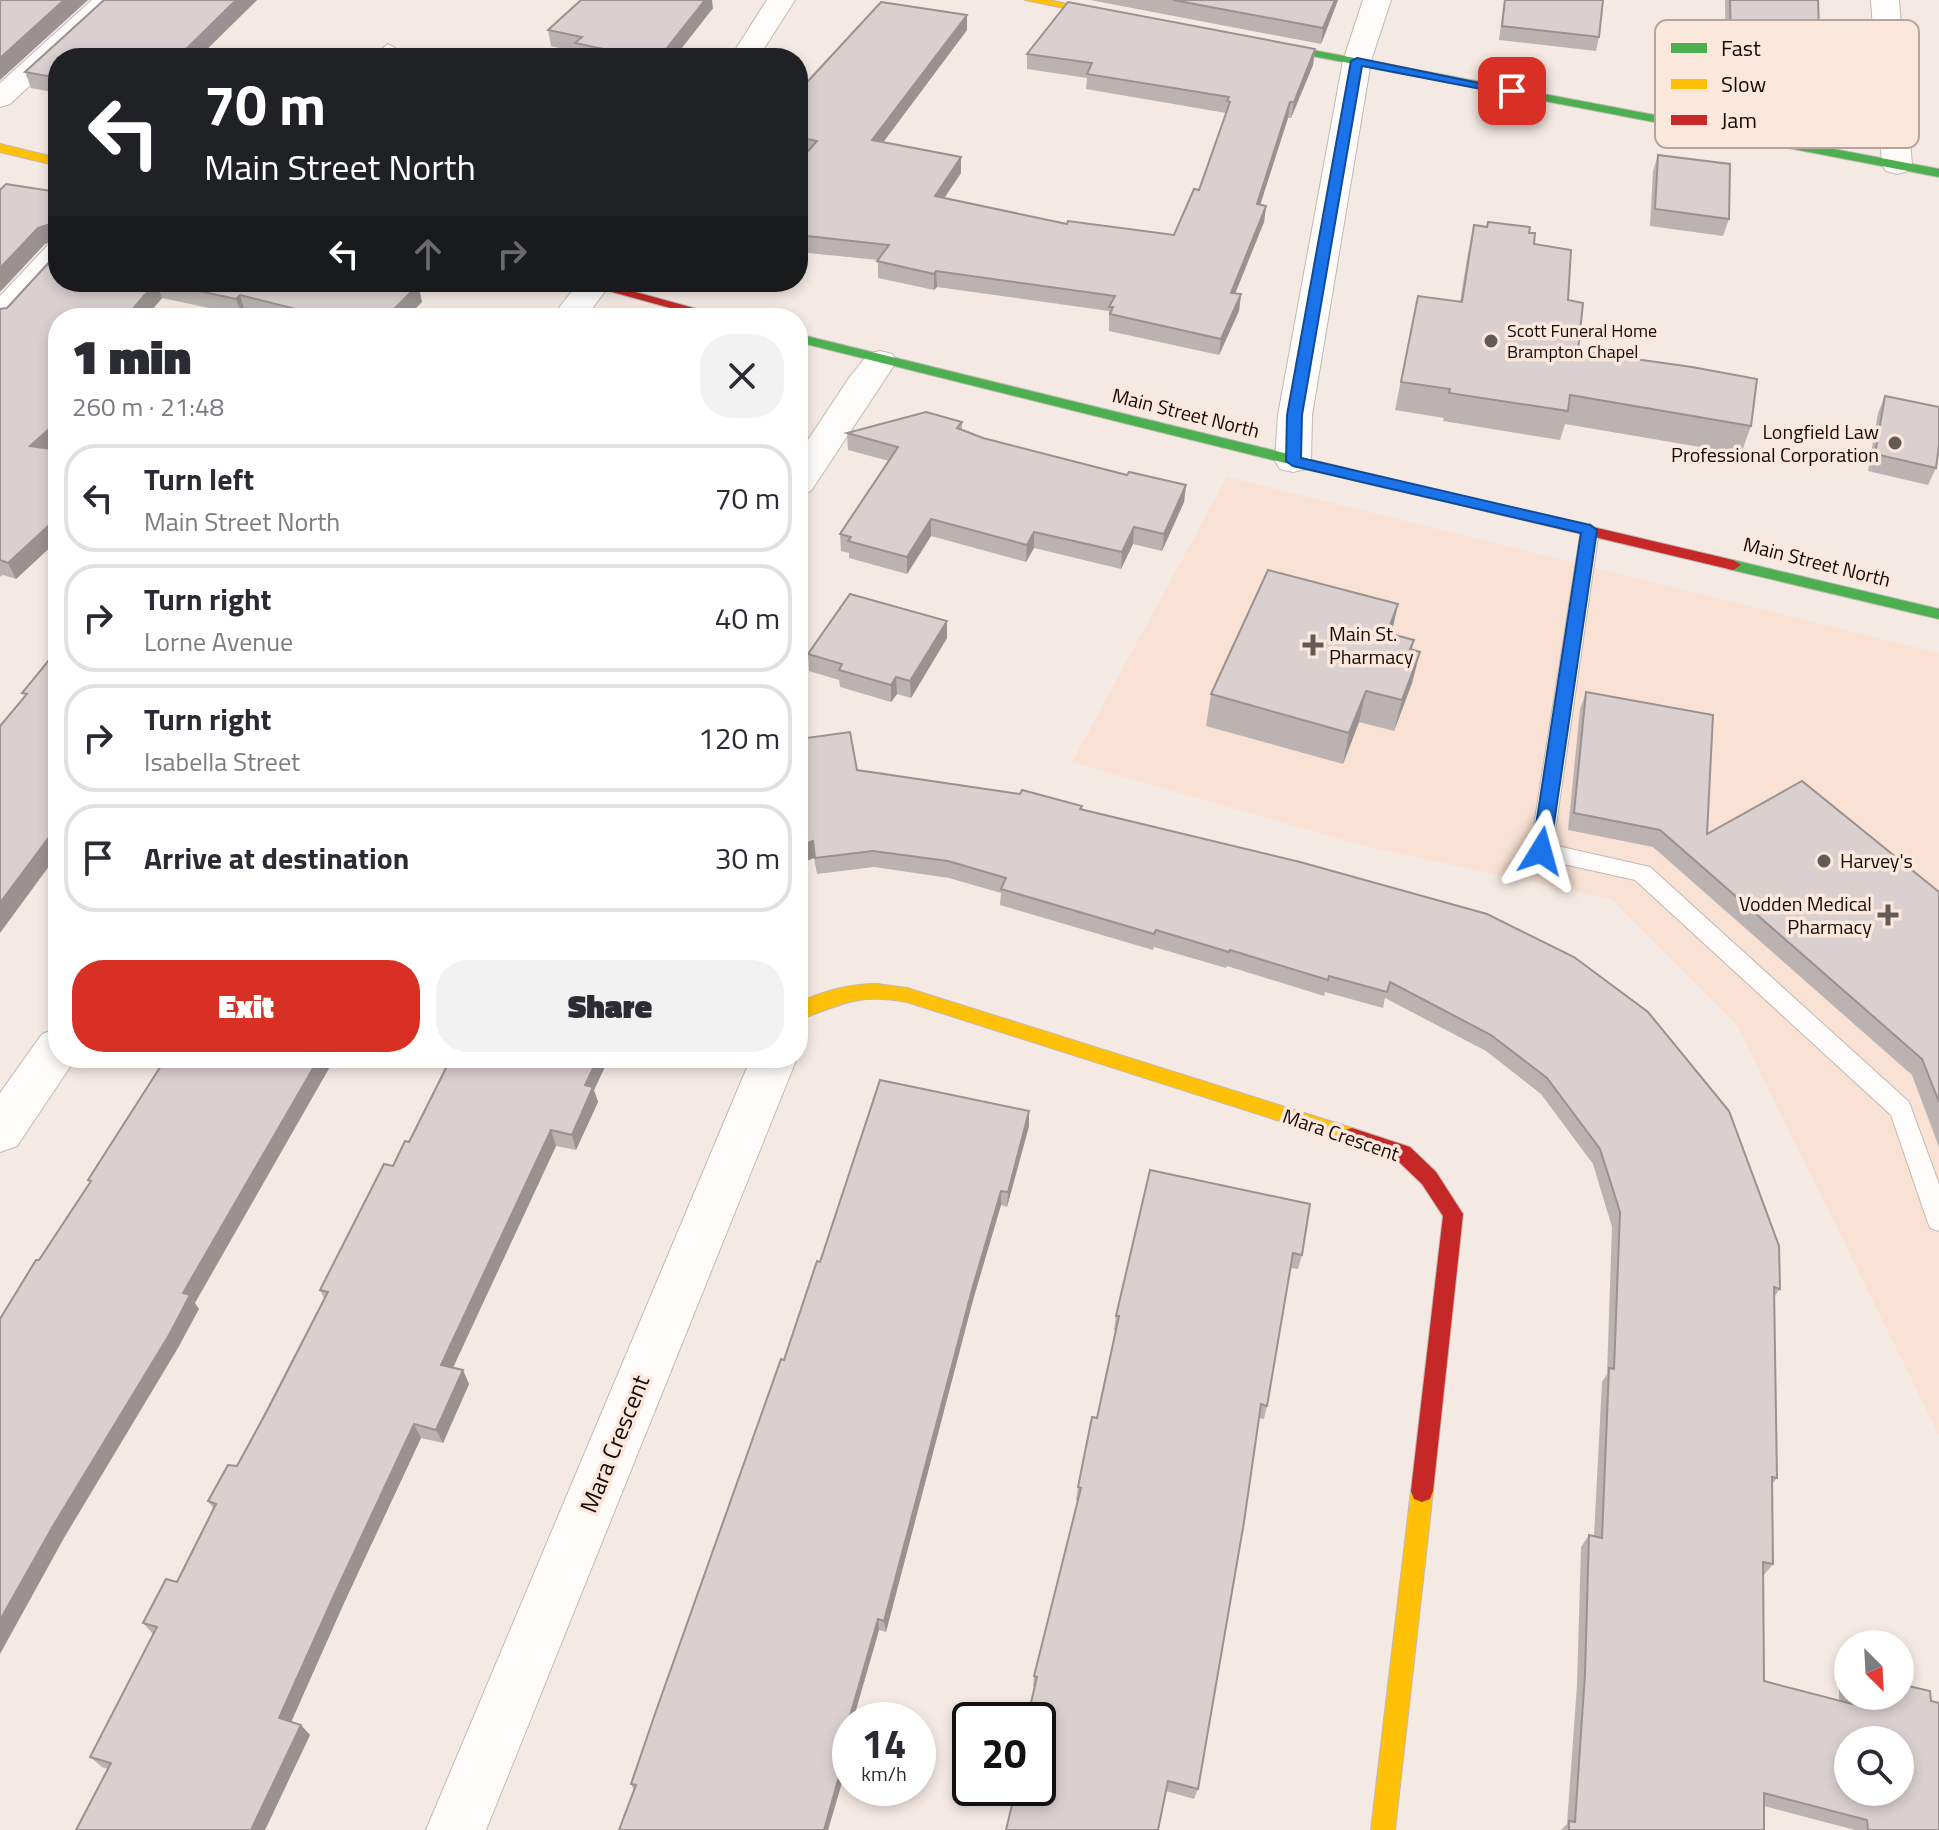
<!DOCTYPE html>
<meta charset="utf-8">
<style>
body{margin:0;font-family:"Titillium Web",sans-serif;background:#f2f2f3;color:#2b2b33;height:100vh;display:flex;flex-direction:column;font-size:30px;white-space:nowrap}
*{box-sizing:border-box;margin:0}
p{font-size:26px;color:#7c7c81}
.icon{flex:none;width:44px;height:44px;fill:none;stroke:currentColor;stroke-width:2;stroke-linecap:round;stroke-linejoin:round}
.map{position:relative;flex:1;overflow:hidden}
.details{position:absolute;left:48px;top:308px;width:760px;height:760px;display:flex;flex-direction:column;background:#fff;border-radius:32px;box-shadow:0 4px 12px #0003}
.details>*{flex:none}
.top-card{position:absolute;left:48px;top:48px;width:760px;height:244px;border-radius:32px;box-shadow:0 4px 12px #0003;background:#202124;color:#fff;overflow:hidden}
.needle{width:52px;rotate:156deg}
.tools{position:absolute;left:1834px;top:1630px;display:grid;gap:16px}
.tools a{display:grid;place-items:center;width:80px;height:80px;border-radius:50%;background:#fff;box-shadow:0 4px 12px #0003;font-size:40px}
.speed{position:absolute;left:832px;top:1702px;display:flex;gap:16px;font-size:40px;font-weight:700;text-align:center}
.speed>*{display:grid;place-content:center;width:104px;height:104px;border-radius:50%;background:#fff;box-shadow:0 4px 12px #0003;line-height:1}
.speed small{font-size:20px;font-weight:400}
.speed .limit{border:4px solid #111;border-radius:12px;background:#fff;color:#111}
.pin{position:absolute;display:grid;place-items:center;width:68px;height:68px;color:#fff;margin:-34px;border-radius:16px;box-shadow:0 4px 12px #0006}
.me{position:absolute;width:88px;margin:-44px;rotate:8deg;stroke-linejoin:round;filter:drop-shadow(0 0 6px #0008)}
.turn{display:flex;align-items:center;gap:28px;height:168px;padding:0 24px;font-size:36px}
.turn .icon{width:104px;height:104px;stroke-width:2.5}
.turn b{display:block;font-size:56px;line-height:68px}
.lanes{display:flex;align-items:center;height:76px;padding:0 24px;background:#0003;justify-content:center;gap:40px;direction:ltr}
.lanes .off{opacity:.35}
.round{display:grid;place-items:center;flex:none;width:84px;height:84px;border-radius:32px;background:#f2f2f3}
.headline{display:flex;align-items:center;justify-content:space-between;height:136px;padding:0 24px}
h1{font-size:48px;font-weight:800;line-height:60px}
.cta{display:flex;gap:16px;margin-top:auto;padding:16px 24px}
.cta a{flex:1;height:92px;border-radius:32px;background:#d93025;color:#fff;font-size:32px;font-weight:800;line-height:92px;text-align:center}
.cta a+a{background:#f2f2f3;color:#2b2b33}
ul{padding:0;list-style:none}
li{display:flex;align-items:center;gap:24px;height:108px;margin:0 16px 12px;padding:0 8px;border:4px solid #e1e1e2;border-radius:32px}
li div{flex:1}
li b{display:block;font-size:30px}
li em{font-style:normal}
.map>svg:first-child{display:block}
</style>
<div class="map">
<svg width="1939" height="1830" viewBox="0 0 1939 1830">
<rect width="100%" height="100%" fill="#f5e9e3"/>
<path fill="#f9e1d4" d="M1227,477L1939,653V1435L1737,1025L1611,899L1365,846L1072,762Z"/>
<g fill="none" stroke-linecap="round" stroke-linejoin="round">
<g stroke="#c2b9b3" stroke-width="2">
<g id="lane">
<path d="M388,44L395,48L386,58H371Z"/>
<path d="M1590,524L1599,530L1553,845L1650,867L1909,1102L1939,1184V1231L1930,1228L1927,1220L1891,1115L1635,880L1541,859L1533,857L1530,851L1581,530Z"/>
</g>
</g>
<g stroke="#c2b9b3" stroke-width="2">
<g id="street">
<path d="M92,0H122L10,104L0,107V83Z"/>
<path d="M767,0H795L758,58H730Z"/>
<path d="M1363,0H1391L1371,61L1312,415L1311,461L1306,469L1293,472L1280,469L1275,461L1278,415L1343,61Z"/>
<path d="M1871,0H1899L1912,165L1908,171L1897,174L1886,171L1882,165Z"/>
<path d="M58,243V272L12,322L0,325V296L47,246Z"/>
<path d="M579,282H612L585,318H551Z"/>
<path d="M880,351L892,354L897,361L811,491L798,495V455L849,378L868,354Z"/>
<path d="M58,1028V1058H76L17,1146L0,1152V1093L42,1034Z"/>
<path d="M751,1058H797L486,1830H426Z"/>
</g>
</g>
<g stroke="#c2b9b3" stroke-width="2">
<g id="fast">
<path d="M1254,39L1939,169V177L1250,44L1248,42Z"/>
<path d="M798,334L1394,480L1401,485L1394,490L798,342Z"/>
<path d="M1733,560L1939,609V619L1728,569L1725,565L1728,561Z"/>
</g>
</g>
<g stroke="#c2b9b3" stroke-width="2">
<g id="slow">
<path d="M1025,0H1049L1129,17L1123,20Z"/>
<path d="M0,144L58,158V166L0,152Z"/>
<path d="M877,984L907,988L1352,1128L1359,1130L1362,1136L1359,1142L1352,1144L907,1002C855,993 844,1004 798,1020V1003C823,991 849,984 877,984Z"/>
<path d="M1422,1480L1430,1483L1433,1491L1395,1830H1371L1411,1491L1414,1483Z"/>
</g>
</g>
<g stroke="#c2b9b3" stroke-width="2">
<g id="jam">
<path d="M576,282H599L730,318H707Z"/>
<path d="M1394,480L1733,560L1741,565L1733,570L1389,488L1387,485Z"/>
<path d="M1352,1128L1410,1147L1436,1172L1463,1214L1433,1491L1430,1499L1422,1502L1414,1499L1411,1491L1443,1216L1422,1184L1396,1159L1345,1142L1342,1136L1345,1130Z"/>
</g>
</g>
<use href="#lane" fill="#fefcfb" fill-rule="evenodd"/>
<use href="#street" fill="#fefcfb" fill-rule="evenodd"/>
<use href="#fast" fill="#4caf50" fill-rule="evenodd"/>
<use href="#slow" fill="#ffc107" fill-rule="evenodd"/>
<use href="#jam" fill="#c62828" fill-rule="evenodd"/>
</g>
<g fill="#bbb3b2">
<path d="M104,0H257L198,58H58V93L31,88L25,72Z"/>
<path d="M1090,0H1338L1321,44Z"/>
<path d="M1504,0H1603L1599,37L1596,51L1499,40Z"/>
<path d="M1725,0H1818L1821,86L1815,102L1788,99L1786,105L1726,99Z"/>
<path d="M713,8L674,58H577L576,52L551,46L548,30Z"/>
<path d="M967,15V30L883,142L961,157V173L944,198L1067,224L1174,235L1199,190L1226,113L1086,89L1087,78L1027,69V54L1315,49L1313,65L1291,118H1288L1260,205L1266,206L1264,222L1235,293L1241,294L1239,311L1219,355L1109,331V311L937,287L934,290L878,278V260L798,252V162L805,154L798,153V92Z"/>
<path d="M1658,155L1729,219L1723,236L1650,226L1653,171Z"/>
<path d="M58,192V282H403L418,285L422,302L406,318H270L245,312L242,315L162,298L145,318H58V444L52,450H58V540L16,579L3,575L0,577V309L7,308L53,258L54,241L45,244Z"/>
<path d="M1474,225L1529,233L1534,244L1568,300L1578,351L1751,426L1741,454L1565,424L1560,440L1443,421L1444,418L1395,410L1418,296L1460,302L1468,253Z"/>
<path d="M1885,396L1936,468L1928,485L1868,471L1878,413Z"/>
<path d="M962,422V430L983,438L1127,475L1186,485L1184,502L1162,551L1133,544L1121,569L1034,548L1026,562L931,536L907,574L849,558V553L841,551L840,534L889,461L848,450L847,433Z"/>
<path d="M1398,604L1391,634L1414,640L1412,650L1420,652L1412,683L1394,731L1359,722L1343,764L1206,726L1211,694Z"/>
<path d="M947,638L911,698L897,694L891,702L840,687L839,680L809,671L808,654Z"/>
<path d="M1586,692L1707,834L1939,892V1147L1912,1075L1653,847L1568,830L1580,709Z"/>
<path d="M799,739L857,770L1082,806L1081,810L1487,914L1780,1289L1774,1297L1777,1478L1772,1484L1773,1564L1763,1576L1764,1681L1839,1701V1683L1848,1675V1696H1900L1939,1830H1855L1764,1806V1830H1561L1567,1824L1577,1685L1581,1547L1589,1535L1594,1536L1602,1382L1607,1374L1612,1227L1593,1164L1541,1094L1486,1051L1385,998L1383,1008L1325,992L1324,996L1227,966L1226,968L1154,947L1153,950L1000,905L1001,893L949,878L874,867L817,874L814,858L798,864V750H801Z"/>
<path d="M451,1058H609L594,1090L598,1102L576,1150L556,1146L453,1368L469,1384L443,1443L421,1438L344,1603L291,1722L310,1735L265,1830H76L108,1769L102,1767L90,1757L153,1634L143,1623L177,1582L214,1509L208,1501L237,1466L324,1298L320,1290L409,1142Z"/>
<path d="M1029,1126L1007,1207L1001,1205L973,1300L886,1632L879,1630L841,1762L845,1772L828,1830H619L634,1790L631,1784L820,1262Z"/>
<path d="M1150,1170L1302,1255L1298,1269L1291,1268L1267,1406L1264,1419L1259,1418L1198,1789L1194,1799L1166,1791H1013L1014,1788H1038L1035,1687H1033L1034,1676L1078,1500H1076L1078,1487L1097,1418L1116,1330H1114L1116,1316Z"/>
</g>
<g fill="#999291">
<path d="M64,0H88L0,80V58Z"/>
<path d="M236,0H257L198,58H177Z"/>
<path d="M705,0H712L713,8L674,58H659Z"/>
<path d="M1335,0H1338L1321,44L1323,28Z"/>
<path d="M967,15V30L873,156L872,140Z"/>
<path d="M1315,49L1313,65L1291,118L1294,102Z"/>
<path d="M1290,102L1288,118L1255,221L1257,204Z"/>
<path d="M961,157V173L935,212V196Z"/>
<path d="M1266,206L1264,222L1229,309L1231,293Z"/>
<path d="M51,224L57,240L45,244L0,292V268L38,228Z"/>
<path d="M936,271L937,287L934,290V274Z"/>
<path d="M156,282L162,298L145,318H125Z"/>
<path d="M418,285L422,302L406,318H385Z"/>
<path d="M1241,294L1239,311L1219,355L1221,339Z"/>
<path d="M240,295L245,312L242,315L236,299Z"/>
<path d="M58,421V444L38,462L30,446Z"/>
<path d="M1186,485L1184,502L1162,551L1164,534Z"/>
<path d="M58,517V540L16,579L8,563Z"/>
<path d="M931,519V536L907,574V557Z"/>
<path d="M1134,527L1133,544L1121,569L1122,552Z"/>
<path d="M1034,532V548L1026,562L1027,545Z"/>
<path d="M1398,604L1391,636L1387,633Z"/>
<path d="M947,621V638L911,698L910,681Z"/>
<path d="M1420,652L1412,683L1394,731L1402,700Z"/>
<path d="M896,677L897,694L891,702V685Z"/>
<path d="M1366,691L1359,722L1343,764L1349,733Z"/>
<path d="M58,825V854L0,933V903Z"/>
<path d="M813,841L814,858L798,864V847Z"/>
<path d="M319,1058H335L195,1303L199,1309L178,1348L64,1538L0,1654V1620L183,1293Z"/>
<path d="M598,1058H609L594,1090L598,1102L576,1150L572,1135L585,1085Z"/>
<path d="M1029,1111V1126L1007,1207L1008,1192Z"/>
<path d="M551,1130L556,1146L448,1378L441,1365Z"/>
<path d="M1001,1191V1205L973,1300L886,1632L884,1621L973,1286Z"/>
<path d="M463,1370L469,1384L443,1443L436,1430Z"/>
<path d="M414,1424L421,1438L344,1603L288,1729L279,1718L336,1591Z"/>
<path d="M878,1619L879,1630L853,1720H850V1732L839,1771L837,1761Z"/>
<path d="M301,1725L310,1735L265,1830H251Z"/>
<path d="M843,1762L845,1772L828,1830H824Z"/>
</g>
<g fill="#dad0cf" stroke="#999291" stroke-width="2" fill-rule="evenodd">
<path d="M0,0H64L0,58Z"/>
<path d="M104,0H236L177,58H58V78L25,72Z"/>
<path d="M581,0H705L659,58H596L603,49L575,43L582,37L548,30Z"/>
<path d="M1173,0H1335L1323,28Z"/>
<path d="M1505,0H1603L1599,37L1502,26Z"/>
<path d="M1730,0H1818L1821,86L1791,82V89L1732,83Z"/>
<path d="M881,2L967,15L872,140L961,157L935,196L1067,224L1068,221L1174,235L1194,189L1199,190L1230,102L1227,101L1229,97L1087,74L1092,63L1027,54L1068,2L1315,49L1294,102H1290L1257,204L1266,206L1231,293L1241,294L1221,339L1110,314L1113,307H1109L1115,296L936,271L934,274L877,261L889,245L798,235V162L817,141L798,137V92Z"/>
<path d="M1658,155L1730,164L1729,219L1655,209Z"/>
<path d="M6,184L58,192V282H156L125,318H58V421L30,446L58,450V517L8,563L0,560V309L7,308L53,258L54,227L51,224L38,228L0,268V190Z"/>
<path d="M1488,222L1530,227L1529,233H1535L1534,244L1571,250L1568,300L1583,303L1578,351L1692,367L1757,379L1751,426L1570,395L1568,411L1449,393L1450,389L1401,382L1418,296L1462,302L1474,225L1487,227Z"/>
<path d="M157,282H403L418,285L385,318H331L240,295L236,299Z"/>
<path d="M1885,396L1939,407V445L1936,468L1875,454Z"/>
<path d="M926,412L962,422L957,428L983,438L1127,475L1129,472L1186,485L1164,534L1134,527L1122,552L1034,532L1027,545L931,519L907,557L848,541L851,537L840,534L898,447L847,433Z"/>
<path d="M1268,570L1398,604L1387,633L1414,640L1410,649L1420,652L1402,700L1366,691L1349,733L1211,694Z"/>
<path d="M850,594L947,621L910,681L896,677L891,685L839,670L842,664L808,654Z"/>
<path d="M58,649V825L0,903V726L27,694L22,693Z"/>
<path d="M1586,692L1713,715L1707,834L1802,781L1939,892V1102L1922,1059L1660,830L1574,813Z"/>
<path d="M850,732L857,770L1020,794L1022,790L1082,806L1080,809L1300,862L1487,914L1574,957L1648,1012L1729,1111L1779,1246L1780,1289L1774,1287L1777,1478L1772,1477L1773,1564L1763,1562L1764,1681L1852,1704L1851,1696H1900V1684L1930,1691L1931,1701L1939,1703V1830H1868L1867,1820L1764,1793V1830H1569V1821L1575,1822L1585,1674L1589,1535L1602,1538L1609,1368L1614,1369L1620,1212L1600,1149L1547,1078L1491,1035L1390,982L1387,992L1329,976L1328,980L1230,950L1229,952L1156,930L1154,934L1001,889L1006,878L948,861L873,851L815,858L813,841L798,847V750H801L799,739ZM1848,1740H1900V1792H1848Z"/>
<path d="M166,1058H319L183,1293L190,1295L169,1335L53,1526L0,1620V1319L36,1260H39L91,1181L88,1180Z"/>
<path d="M451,1058H598L585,1085L593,1087L572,1135L551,1130L441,1365L463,1370L436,1430L414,1424L336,1591L279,1718L301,1725L251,1830H76L111,1763L90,1757L157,1627L143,1623L166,1579L177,1582L216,1504L208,1501L228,1465L237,1466L268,1409L328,1292L320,1290L384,1164L393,1166L405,1141L409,1142Z"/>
<path d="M880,1080L1029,1111L1008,1192L1001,1191L973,1286L884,1621L878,1619L837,1761L843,1762L824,1830H619L636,1785L631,1784L656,1711L781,1359L784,1360L817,1261L820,1262Z"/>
<path d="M1150,1170L1310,1204L1302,1255L1293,1253L1267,1406L1261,1404L1244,1522L1198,1789L1168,1781L1158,1830H1006L1016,1788H1038V1720H1027L1037,1677L1034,1676L1081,1488L1078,1487L1092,1417L1097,1418L1119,1316H1116Z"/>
</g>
<path fill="#1a73e8" stroke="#114b97" stroke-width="2" d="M1357,58L1518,91L1512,95L1362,66L1302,415L1301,458L1590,525L1597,530L1550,851L1541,858L1532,851L1581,533L1293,466L1286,461L1287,415L1351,61Z"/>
<g fill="#635955" stroke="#fce7dc" stroke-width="3">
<circle cx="1491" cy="341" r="8"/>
<circle cx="1895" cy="443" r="8"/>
<path d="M1309 633h8v8h8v8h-8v8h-8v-8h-8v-8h8z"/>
<circle cx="1824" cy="861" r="8"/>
<path d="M1884 903h8v8h8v8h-8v8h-8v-8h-8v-8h8z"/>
</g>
<g text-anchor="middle" stroke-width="7" stroke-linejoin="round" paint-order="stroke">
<g font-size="18" fill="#140c08" stroke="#fce7dc" text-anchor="start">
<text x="1507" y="337">Scott Funeral Home<tspan x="1507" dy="21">Brampton Chapel</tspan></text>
</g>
<g font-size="20" fill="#140c08" stroke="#fce7dc">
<text transform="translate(1186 413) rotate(14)" y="7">Main Street North</text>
<text transform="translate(1817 562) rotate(14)" y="7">Main Street North</text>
<text transform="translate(1341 1135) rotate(19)" y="7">Mara Crescent</text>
</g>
<g font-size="20" fill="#140c08" stroke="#fce7dc" text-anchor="end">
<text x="1879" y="439">Longfield Law<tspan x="1879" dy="23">Professional Corporation</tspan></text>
<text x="1329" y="641" text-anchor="start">Main St.<tspan x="1329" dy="23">Pharmacy</tspan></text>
<text x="1840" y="868" text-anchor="start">Harvey's</text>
<text x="1872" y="911">Vodden Medical<tspan x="1872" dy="23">Pharmacy</tspan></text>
</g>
<g font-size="24" fill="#140c08" stroke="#fce7dc">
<text transform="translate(615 1444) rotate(-68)" y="8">Mara Crescent</text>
</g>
</g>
<rect x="1655" y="20" width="264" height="128" rx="12" fill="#fce7dc" stroke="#b6a59c" stroke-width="2"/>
<rect x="1671" y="43" width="36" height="10" fill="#4caf50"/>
<rect x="1671" y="79" width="36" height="10" fill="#ffc107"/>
<rect x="1671" y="115" width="36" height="10" fill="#c62828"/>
<g font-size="22" fill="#140c08">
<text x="1721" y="56">Fast</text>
<text x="1721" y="92">Slow</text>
<text x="1721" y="128">Jam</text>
</g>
</svg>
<div class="tools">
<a><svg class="needle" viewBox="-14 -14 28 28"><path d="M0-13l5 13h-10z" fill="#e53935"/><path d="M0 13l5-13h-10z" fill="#7c7c81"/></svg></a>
<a><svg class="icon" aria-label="search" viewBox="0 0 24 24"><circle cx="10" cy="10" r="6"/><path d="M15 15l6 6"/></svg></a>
</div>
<div class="speed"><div>14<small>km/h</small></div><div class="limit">20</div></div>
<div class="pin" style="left:1512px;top:91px;background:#d93025"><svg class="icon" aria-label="arrive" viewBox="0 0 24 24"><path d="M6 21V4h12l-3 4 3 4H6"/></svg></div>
<svg class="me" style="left:1541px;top:851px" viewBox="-20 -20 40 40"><path d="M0-17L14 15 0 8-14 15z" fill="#1a73e8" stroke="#fff" stroke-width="4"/></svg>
<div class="top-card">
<div class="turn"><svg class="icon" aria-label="left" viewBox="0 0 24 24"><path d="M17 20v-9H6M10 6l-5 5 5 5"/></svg><div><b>70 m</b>Main Street North</div></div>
<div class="lanes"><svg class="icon" aria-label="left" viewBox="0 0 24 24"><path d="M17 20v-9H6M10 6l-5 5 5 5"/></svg><svg class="icon off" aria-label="ahead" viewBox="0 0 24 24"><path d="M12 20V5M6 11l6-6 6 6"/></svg><svg class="icon off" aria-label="right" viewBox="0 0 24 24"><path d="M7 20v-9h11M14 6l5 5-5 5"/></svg></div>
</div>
<section class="details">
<div class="headline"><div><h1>1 min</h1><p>260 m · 21:48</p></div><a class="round"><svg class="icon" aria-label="close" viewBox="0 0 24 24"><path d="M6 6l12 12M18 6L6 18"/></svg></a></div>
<ul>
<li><svg class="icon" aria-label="left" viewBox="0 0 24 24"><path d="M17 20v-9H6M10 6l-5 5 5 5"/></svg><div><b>Turn left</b><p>Main Street North</p></div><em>70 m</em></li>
<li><svg class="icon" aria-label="right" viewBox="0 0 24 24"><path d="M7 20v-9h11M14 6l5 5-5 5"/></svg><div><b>Turn right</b><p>Lorne Avenue</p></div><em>40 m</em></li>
<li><svg class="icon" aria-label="right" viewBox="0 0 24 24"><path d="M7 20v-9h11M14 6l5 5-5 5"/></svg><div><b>Turn right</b><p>Isabella Street</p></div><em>120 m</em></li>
<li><svg class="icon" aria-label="arrive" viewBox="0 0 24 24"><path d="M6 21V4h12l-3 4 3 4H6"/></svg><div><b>Arrive at destination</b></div><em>30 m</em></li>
</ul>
<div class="cta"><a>Exit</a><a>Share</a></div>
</section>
</div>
